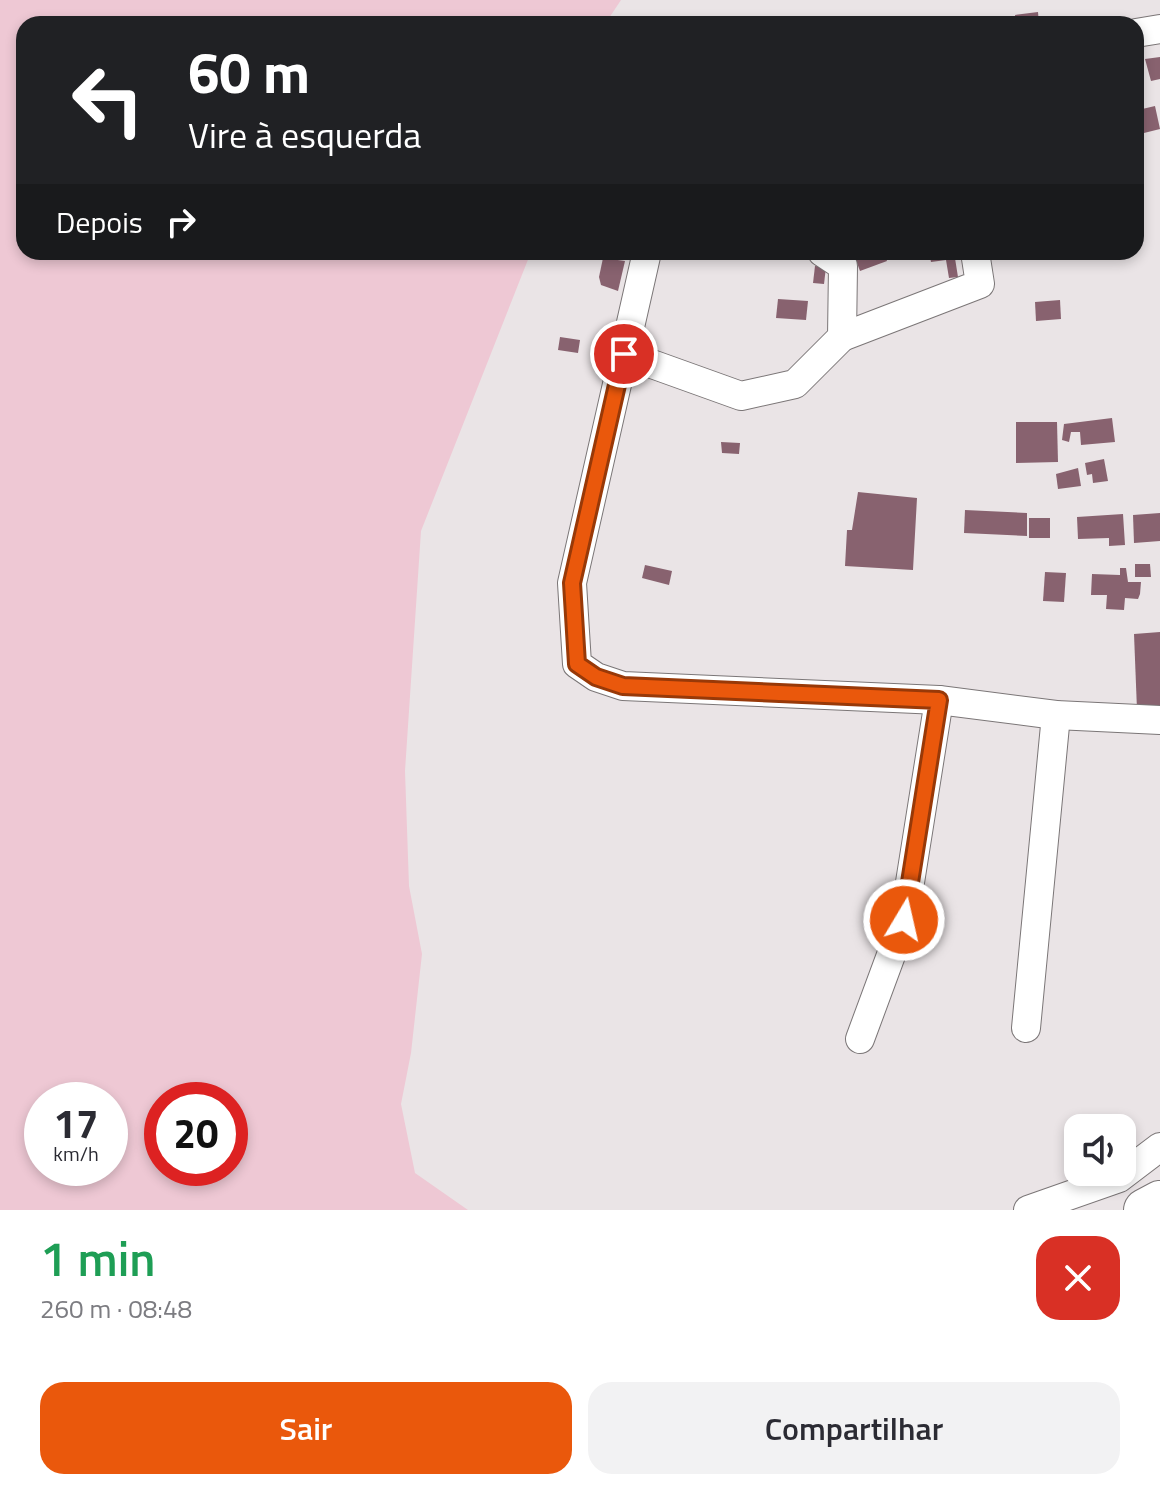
<!DOCTYPE html>
<html lang="pt">
<meta charset="utf-8">
<style>
body{margin:0;font-family:"Titillium Web",sans-serif;background:#f2f2f3;color:#2b2b33;height:100vh;display:flex;flex-direction:column;font-size:30px;white-space:nowrap}
*{box-sizing:border-box;margin:0}
p{font-size:26px;color:#7c7c81}
.icon{flex:none;width:44px;height:44px;fill:none;stroke:currentColor;stroke-width:2;stroke-linecap:round;stroke-linejoin:round}
.map{position:relative;height:1210px;overflow:hidden}
.panel{display:flex;flex-direction:column;background:#fff;flex:1}
.panel>*{flex:none}
.top-card{position:absolute;left:16px;top:16px;width:1128px;height:244px;border-radius:24px;box-shadow:0 4px 12px #0003;background:#202124;color:#fff;overflow:hidden}
.buttons{position:absolute;left:1064px;top:1114px;display:grid;gap:16px}
.buttons a{display:grid;place-items:center;width:72px;height:72px;border-radius:16px;background:#fff;box-shadow:0 4px 12px #0003;font-size:40px}
.speed{position:absolute;left:24px;top:1082px;display:flex;gap:16px;font-size:40px;font-weight:700;text-align:center}
.speed>*{display:grid;place-content:center;width:104px;height:104px;border-radius:50%;background:#fff;box-shadow:0 4px 12px #0003;line-height:1}
.speed small{font-size:20px;font-weight:400}
.speed .limit{border:12px solid #d22;background:#fff;color:#111}
.pin{position:absolute;display:grid;place-items:center;width:68px;height:68px;color:#fff;margin:-34px;border:4px solid #fff;border-radius:50%;box-shadow:0 2px 8px #0007}
.me{position:absolute;width:88px;margin:-44px;rotate:9deg;stroke-linejoin:round;filter:drop-shadow(0 0 6px #0008)}
.turn{display:flex;align-items:center;gap:28px;height:168px;padding:0 40px;font-size:36px}
.turn .icon{width:104px;height:104px;stroke-width:2.5}
.turn b{display:block;font-size:56px;line-height:68px}
.then{display:flex;align-items:center;height:76px;padding:0 40px;background:#0003;gap:16px;font-size:30px}
.round{display:grid;place-items:center;flex:none;width:84px;height:84px;border-radius:24px;background:#f2f2f3}
.headline{display:flex;align-items:center;justify-content:space-between;height:136px;padding:0 40px}
h1{font-size:48px;font-weight:600;line-height:60px;color:#1e9e55}
.cta{display:flex;gap:16px;margin-top:auto;padding:16px 40px}
.cta a{flex:1;height:92px;border-radius:24px;background:#ea580c;color:#fff;font-size:32px;font-weight:600;line-height:92px;text-align:center}
.cta a+a{background:#f2f2f3;color:#2b2b33}
.map>svg:first-child{display:block}
</style>
<div class="map">
<svg width="1160" height="1210" viewBox="0 0 1160 1210">
<rect width="100%" height="100%" fill="#eae4e6"/>
<path fill="#eec8d4" fill-rule="evenodd" d="M0,0H621L605,24H24V252H531L421,531L405,771L409,886L422,954L411,1053L401,1104L415,1173L468,1210H0ZM42,1100H110V1168H42ZM162,1100H230V1168H162Z"/>
<g fill="#88626f">
<path d="M1038,12L1039,24H1016L1015,15Z"/>
<path d="M1160,57V79L1151,81L1145,59Z"/>
<path d="M1155,106L1160,129L1144,133L1138,110Z"/>
<path d="M853,252H884L887,261L860,271Z"/>
<path d="M929,252H954L958,277L949,278L946,260L931,262Z"/>
<path d="M1059,252H1100V258L1060,259Z"/>
<path d="M603,258L625,261L618,291L601,285L599,277Z"/>
<path d="M815,266L826,267L824,284L813,283Z"/>
<path d="M778,299L808,301L806,320L776,318Z"/>
<path d="M1060,300L1061,319L1036,321L1035,302Z"/>
<path d="M560,337L580,340L578,353L558,350Z"/>
<path d="M1112,418L1115,442L1081,445L1080,432H1071L1069,442L1062,440L1064,424Z"/>
<path d="M1016,422H1057L1058,462L1016,463Z"/>
<path d="M721,442L740,443L739,454L722,453Z"/>
<path d="M1104,459L1108,481L1093,483L1092,474L1087,475L1085,463Z"/>
<path d="M1078,468L1081,486L1058,489L1056,474Z"/>
<path d="M858,492L917,498L913,570L845,566L847,530H852Z"/>
<path d="M965,510L1027,513V536L964,533Z"/>
<path d="M1160,513V541L1134,543L1133,515Z"/>
<path d="M1123,514L1125,545L1109,546V538L1078,539L1077,517Z"/>
<rect x="1029" y="518" width="21" height="20"/>
<path d="M1135,564H1150L1151,577H1135Z"/>
<path d="M645,565L672,571L669,585L642,578Z"/>
<path d="M1120,568H1126L1128,582H1141L1140,594L1138,599L1125,598L1124,610L1106,609L1107,595H1091L1092,574L1120,575Z"/>
<path d="M1045,572L1066,573L1064,602L1043,601Z"/>
<path d="M1160,632V709L1137,710L1134,634Z"/>
</g>
<g fill="none" stroke-linecap="round" stroke-linejoin="round">
<g stroke="#7b7677" stroke-width="30">
<g id="minor">
<path d="M1136,33L1160,29"/>
<path d="M647,252L572,583L577,664L596,677L623,686L939,700L1056,715L1160,720"/>
<path d="M842,337L980,284L975,252"/>
<path d="M624,354L741,396L795,384L842,337L843,266L822,252"/>
<path d="M1026,1028L1056,715"/>
<path d="M860,1039L904,920L939,700"/>
<path d="M1028,1210L1119,1178L1160,1147"/>
</g>
</g>
<g stroke="#7b7677" stroke-width="44">
<path id="highway" d="M1145,1210L1160,1202"/>
</g>
<use href="#minor" stroke="#fff" stroke-width="28"/>
<use href="#highway" stroke="#fff" stroke-width="42"/>
</g>
<g fill="none" stroke-linecap="round" stroke-linejoin="round">
<g stroke="#983908" stroke-width="20">
<path id="route" d="M624,354L572,583L577,664L596,677L623,686L939,700L904,920"/>
</g>
<use href="#route" stroke="#ea580c" stroke-width="14"/>
</g>
</svg>
<div class="buttons">
<a><svg class="icon" aria-label="sound" viewBox="0 0 24 24"><path d="M4 9h4l5-4v14l-5-4H4zM17 9q2 3 0 6"/></svg></a>
</div>
<div class="speed"><div>17<small>km/h</small></div><div class="limit">20</div></div>
<div class="pin" style="left:624px;top:354px;background:#d93025"><svg class="icon" aria-label="arrive" viewBox="0 0 24 24"><path d="M6 21V4h12l-3 4 3 4H6"/></svg></div>
<svg class="me" style="left:904px;top:920px" viewBox="-20 -20 40 40"><circle r="17" fill="#ea580c" stroke="#fff" stroke-width="3"/><path d="M0-11L8 9 0 5-8 9z" fill="#fff"/></svg>
<div class="top-card">
<div class="turn"><svg class="icon" aria-label="left" viewBox="0 0 24 24"><path d="M17 20v-9H6M10 6l-5 5 5 5"/></svg><div><b>60 m</b>Vire à esquerda</div></div>
<div class="then">Depois<svg class="icon" aria-label="right" viewBox="0 0 24 24"><path d="M7 20v-9h11M14 6l5 5-5 5"/></svg></div>
</div>
</div>
<section class="panel">
<div class="headline"><div><h1>1 min</h1><p>260 m · 08:48</p></div><a class="round" style="background:#d93025;color:#fff"><svg class="icon" aria-label="close" viewBox="0 0 24 24"><path d="M6 6l12 12M18 6L6 18"/></svg></a></div>
<div class="cta"><a>Sair</a><a>Compartilhar</a></div>
</section>
